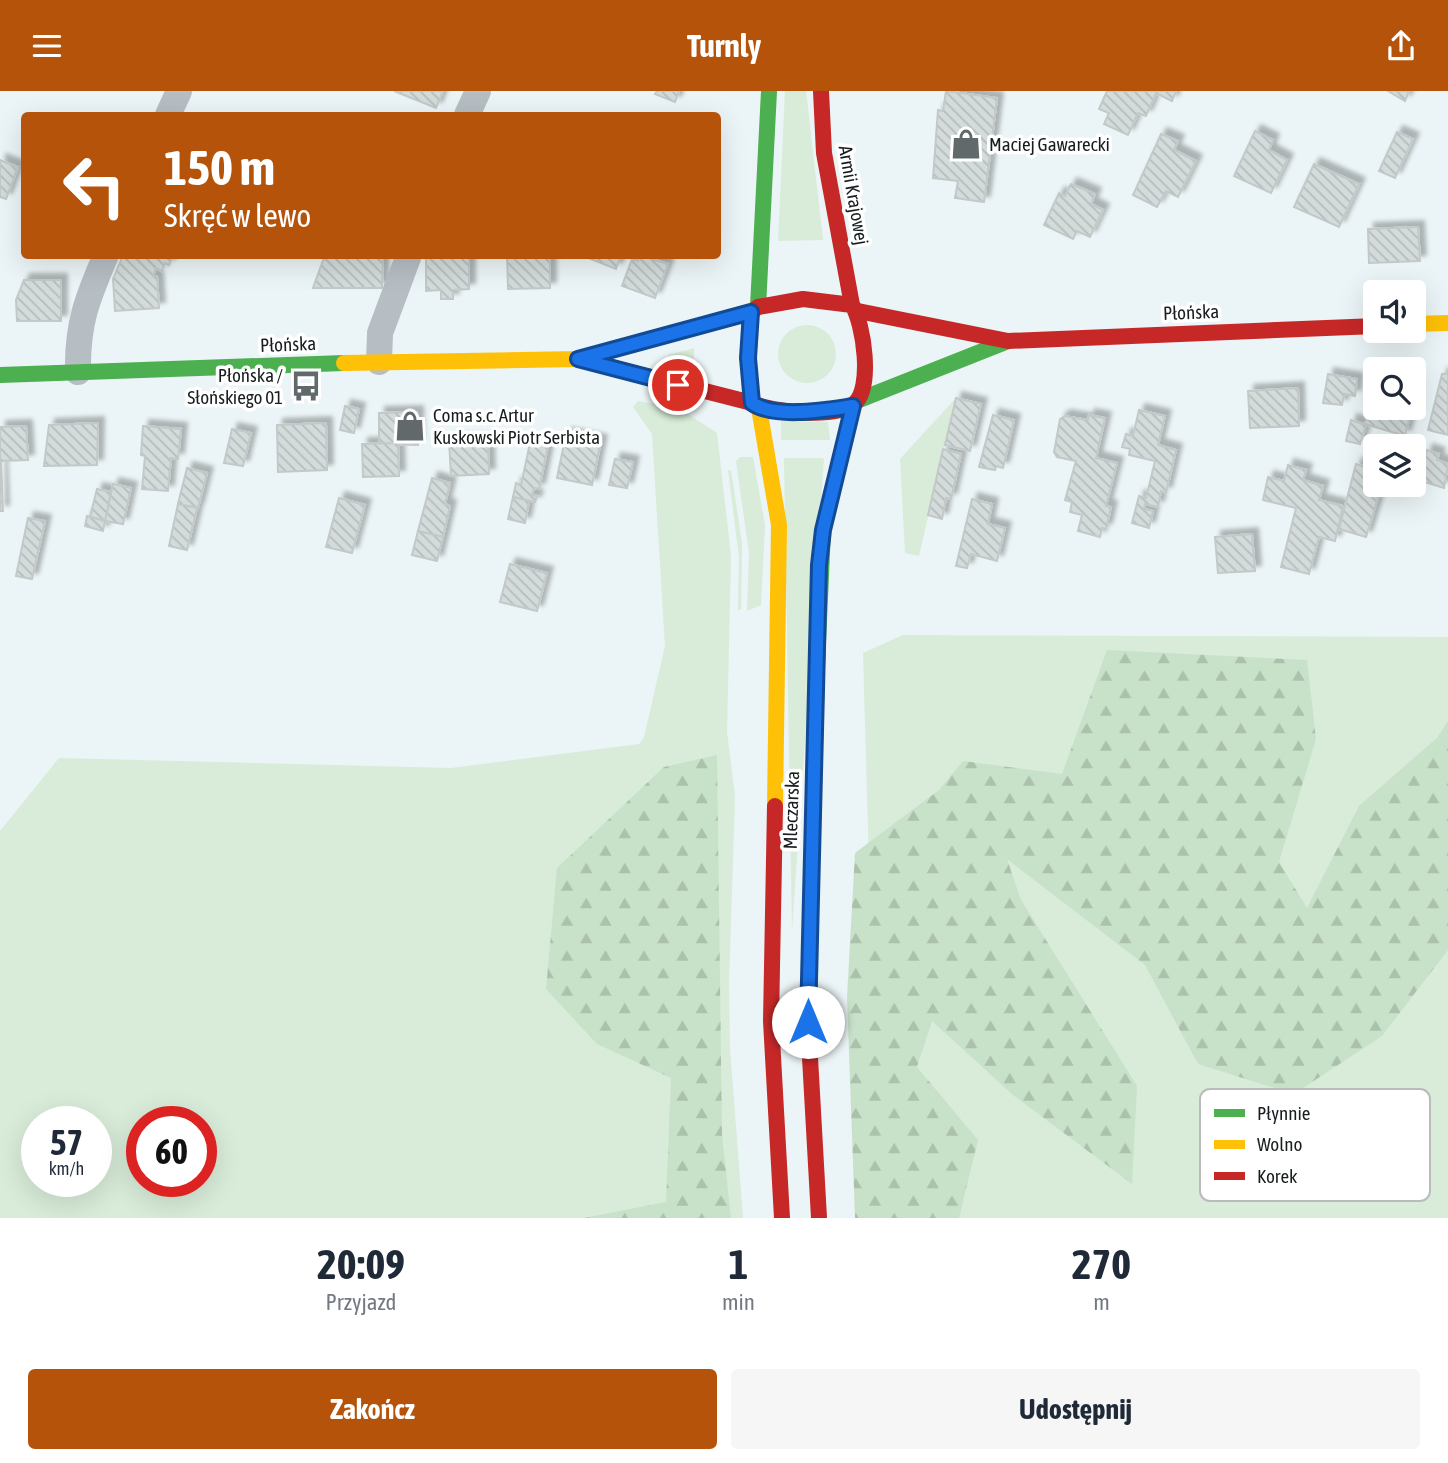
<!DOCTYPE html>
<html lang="pl">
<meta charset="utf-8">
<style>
body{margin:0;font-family:"Asap Condensed",sans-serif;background:#f6f6f7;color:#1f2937;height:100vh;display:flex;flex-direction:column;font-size:26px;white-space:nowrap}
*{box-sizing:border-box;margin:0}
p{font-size:23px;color:#747a83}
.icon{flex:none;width:38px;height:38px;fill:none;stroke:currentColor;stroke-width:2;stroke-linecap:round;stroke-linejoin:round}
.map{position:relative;height:1127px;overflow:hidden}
.drawer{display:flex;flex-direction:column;background:#fff;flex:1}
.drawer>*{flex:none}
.guide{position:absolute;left:21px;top:21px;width:700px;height:147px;border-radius:7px;box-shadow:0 7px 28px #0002;background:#b45309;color:#fff;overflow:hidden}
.fabs{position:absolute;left:1363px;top:189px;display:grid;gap:14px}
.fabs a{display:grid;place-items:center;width:63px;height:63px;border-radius:7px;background:#fff;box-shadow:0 7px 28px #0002;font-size:35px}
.speed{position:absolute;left:21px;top:1015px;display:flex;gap:14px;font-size:35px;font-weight:700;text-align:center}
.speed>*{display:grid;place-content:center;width:91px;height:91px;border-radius:50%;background:#fff;box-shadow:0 7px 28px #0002;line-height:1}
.speed small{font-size:18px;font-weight:400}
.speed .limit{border:10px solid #d22;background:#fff;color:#111}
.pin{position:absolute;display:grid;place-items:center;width:60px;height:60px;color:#fff;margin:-30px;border:4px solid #fff;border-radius:50%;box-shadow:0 2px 7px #0007}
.me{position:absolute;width:77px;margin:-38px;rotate:0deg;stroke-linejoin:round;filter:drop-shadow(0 0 5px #0008)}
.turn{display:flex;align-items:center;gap:24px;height:147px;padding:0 28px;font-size:32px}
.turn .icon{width:91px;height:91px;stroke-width:2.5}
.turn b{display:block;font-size:49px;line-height:60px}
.eta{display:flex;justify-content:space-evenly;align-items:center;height:119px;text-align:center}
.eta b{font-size:42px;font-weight:700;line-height:49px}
.button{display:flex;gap:14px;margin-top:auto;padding:14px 28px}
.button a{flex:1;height:80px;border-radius:7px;background:#b45309;color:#fff;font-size:28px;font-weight:700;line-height:80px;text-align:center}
.button a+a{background:#f6f6f7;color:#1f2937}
header{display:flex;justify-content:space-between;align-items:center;height:91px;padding:0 28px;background:#b45309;color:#fff;font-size:32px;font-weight:700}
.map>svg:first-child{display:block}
</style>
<header><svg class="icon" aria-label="menu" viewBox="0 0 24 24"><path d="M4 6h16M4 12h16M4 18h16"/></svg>Turnly<svg class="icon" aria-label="share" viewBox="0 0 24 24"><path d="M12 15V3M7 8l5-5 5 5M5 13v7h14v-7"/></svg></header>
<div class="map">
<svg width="1448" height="1127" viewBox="0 0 1448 1127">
<defs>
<pattern id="forest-firs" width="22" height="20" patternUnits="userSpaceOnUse" patternTransform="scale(1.75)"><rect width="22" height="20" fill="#c8e1c9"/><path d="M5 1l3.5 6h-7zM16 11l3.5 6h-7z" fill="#abc1ac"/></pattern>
<pattern id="building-back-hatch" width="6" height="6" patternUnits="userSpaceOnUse" patternTransform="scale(1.75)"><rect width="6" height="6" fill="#d4dbdb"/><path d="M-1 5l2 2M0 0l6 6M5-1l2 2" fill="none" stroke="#b5bcbc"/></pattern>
<filter id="shadow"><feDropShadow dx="6" dy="-6" stdDeviation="2" flood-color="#0004"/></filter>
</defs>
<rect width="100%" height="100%" fill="#ebf4f6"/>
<g fill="#d8ecd9" fill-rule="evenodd">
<path d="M785,0H806L823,149L778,150Z"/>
<circle cx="807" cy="263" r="29"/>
<path d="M694,257V282L665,272L669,264Z"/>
<path d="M955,308L919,465L905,462L900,368Z"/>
<path d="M638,310L680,318L717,342L731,465L727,641L735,705L729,892L730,958L743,1127H0V740L59,667L451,677L639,653L644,646L665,555L652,343L633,316ZM37,1031H96V1090H37ZM142,1031H201V1090H142Z"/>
<path d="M781,330L828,331L830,349H781Z"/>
<path d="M740,366H753L765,434L761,514L747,520L749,462L736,370Z"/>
<path d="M784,367H824L792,840Z"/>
<path d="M728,379H731L742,452L741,519H738L739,466Z"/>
<path d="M903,544L1448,546V1127H879L863,562Z"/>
</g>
<g fill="url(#forest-firs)">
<path d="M1107,559L1307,569L1316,648L1279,771L1307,817L1359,715L1437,647L1448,630V859L1382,945L1294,1003L1198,973L1145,874L1007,768L1021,809L1137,995L1132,1093L1013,1004L932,930L917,976L978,1049L959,1127H855L847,906L855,762L939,699L963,670L1062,683Z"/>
<path d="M717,664L722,1043L731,1127H584L666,1111L671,987L597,953L546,898L557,777L664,676Z"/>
</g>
<g fill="url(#building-back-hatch)" stroke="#c2c9c8" stroke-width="2" filter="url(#shadow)">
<path d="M394,0H443L436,17Z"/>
<path d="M657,0H679L675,11L655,3Z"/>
<path d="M946,0L997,7L984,111L955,107L958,90L933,87L938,19L943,20Z"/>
<path d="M1107,0H1176L1172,10L1156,2L1146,25L1138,22L1128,44L1104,33L1109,22L1099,18Z"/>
<path d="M1388,0H1409L1405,10Z"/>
<path d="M1255,40L1273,49L1269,59L1287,69L1271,102L1234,85Z"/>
<path d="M1397,41L1413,48L1395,87L1379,80Z"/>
<path d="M1161,43L1178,50L1174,59L1196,70L1178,106L1166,100L1157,116L1133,104Z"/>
<path d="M0,69L18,76L6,108L0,106Z"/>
<path d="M1314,73L1359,93L1339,136L1294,116Z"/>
<path d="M1071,93L1095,103L1091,113L1103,119L1090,146L1077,140L1073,148L1044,134L1059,102L1065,105Z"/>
<path d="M1418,136L1420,170L1369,172L1368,138Z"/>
<path d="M123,164H173L169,174L165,172L162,180L156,177L153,185H157L159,217L115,220L113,188Z"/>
<path d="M325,164H383L382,197H313Z"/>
<path d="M469,164V198L453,199V208H441V199L426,200V165Z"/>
<path d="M507,164H550V197L508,198Z"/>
<path d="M589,164H621L616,178L588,167Z"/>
<path d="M640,164L668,173L655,207L622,195L632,168L638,170Z"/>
<path d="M24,189H61V230H17L16,209Z"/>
<path d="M1328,283L1357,288L1355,305L1344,303L1342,314L1323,312Z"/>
<path d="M1442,283H1448V344L1428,339Z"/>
<path d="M1298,297L1299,335L1250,337L1248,300Z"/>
<path d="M1376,298V317H1412L1405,345L1365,333Z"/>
<path d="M956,307L981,313L970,360L945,354Z"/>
<path d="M345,315L359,318L354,342L340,339Z"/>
<path d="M1139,319L1165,325L1158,354L1176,359L1166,402L1161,400L1158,416L1145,413L1144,418L1153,420L1149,437L1132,432L1139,405L1146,407L1155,370L1129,364L1130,358L1122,356L1126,343L1133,345Z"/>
<path d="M417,321L418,354L379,353V322Z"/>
<path d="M993,324L1014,329L1003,377L996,375L995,379L979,376Z"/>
<path d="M1089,324L1105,327L1096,367L1117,372L1106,415L1111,416L1106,438L1102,437L1100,446L1078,440L1082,424L1070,421L1072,411L1065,409L1076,370L1057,366L1054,361L1060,328L1065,325L1088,329Z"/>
<path d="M1351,329L1366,334L1360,353L1346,350Z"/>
<path d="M98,332L97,374L44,375L49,334Z"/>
<path d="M326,332L327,379L278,381L277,334Z"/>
<path d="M26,335L28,369L0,370V336Z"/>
<path d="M143,335L181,338L178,368L171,367L168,400L142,398L145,365L141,364Z"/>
<path d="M232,338L251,342L243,375L224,372Z"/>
<path d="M566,343L601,350L592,394L557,387Z"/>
<path d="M488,349L489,383L451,385L449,350Z"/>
<path d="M398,352L399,385L363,386L362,353Z"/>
<path d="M530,352L548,355L539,398L534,397L532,404L537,405L535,411L513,406L516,392L521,394Z"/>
<path d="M943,358L961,363L951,408L946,407L942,428L928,424Z"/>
<path d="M1427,359L1439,363L1437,369L1448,373L1444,397L1418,389Z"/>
<path d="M615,368L633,371L627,397L609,394Z"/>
<path d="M0,370H1L3,420H0Z"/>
<path d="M1356,373L1376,379V394H1382L1366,446L1339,438Z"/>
<path d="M1288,374L1306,379L1303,389L1323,395L1319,409L1343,415L1335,450L1319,446L1309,483L1281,476L1296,417L1263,409L1268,386L1284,390Z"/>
<path d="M187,377L207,382L198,417L178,413Z"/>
<path d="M432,387L450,392L445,413L450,415L443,446L418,440Z"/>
<path d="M113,393L131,397L123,433L105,430Z"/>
<path d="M97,398L111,401L105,430L90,426Z"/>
<path d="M513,406L529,410L525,432L508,428Z"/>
<path d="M339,407L365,414L352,462L326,456Z"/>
<path d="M972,408L992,413L988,433L1005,437L997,470L971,463L967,477L956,475Z"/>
<path d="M178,413L197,417L187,459L169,455Z"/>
<path d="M87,425L105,430L103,440L85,435Z"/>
<path d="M28,427L45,430L32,488L16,485Z"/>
<path d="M418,440L443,446L437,470L412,464Z"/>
<path d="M1252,443L1255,480L1218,482L1215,446Z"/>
<path d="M510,473L547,482L537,520L500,511Z"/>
</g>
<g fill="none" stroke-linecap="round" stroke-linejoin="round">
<g stroke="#b6bec4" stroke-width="26">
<path d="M168,24L179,0"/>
<path d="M467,24L478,0"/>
<path d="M379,271L380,242L409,164"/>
<path d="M78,281C77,233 87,208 106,164"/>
</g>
<g stroke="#4caf50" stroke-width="16">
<path d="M758,216L769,0"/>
<path d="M0,284L344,272"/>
<path d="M859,309L1008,250"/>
<path d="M817,575L823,439L853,315"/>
</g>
<g stroke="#ffc107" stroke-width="16">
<path d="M1414,233L1448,232"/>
<path d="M344,272L578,268L751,221"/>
<path d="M759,317L779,434L775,715"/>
</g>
<g stroke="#c62828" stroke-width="16">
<path d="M821,0L824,62L852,214"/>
<path d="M803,208L852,214C864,233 873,298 854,313C835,328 772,321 752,312L748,266L751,221L758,216Z"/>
<path d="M858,220L1008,250L1376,235"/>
<path d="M579,268L752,312"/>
<path d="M817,575L808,931L819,1127"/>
<path d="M775,715L771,930L782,1127"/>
</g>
</g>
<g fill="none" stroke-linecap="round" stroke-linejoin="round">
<g stroke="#114b97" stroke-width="18">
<path id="route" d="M678,294L578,268L751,221L748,267L752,312C775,328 826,319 853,315L823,439L819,474L808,931"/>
</g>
<use href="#route" stroke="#1a73e8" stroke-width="12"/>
</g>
<defs>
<g id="shop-bare" transform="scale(2.415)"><path d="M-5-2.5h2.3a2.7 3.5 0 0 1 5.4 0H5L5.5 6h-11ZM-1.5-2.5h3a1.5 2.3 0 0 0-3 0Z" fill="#62696a" stroke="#fff" stroke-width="2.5" paint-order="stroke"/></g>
<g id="bus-bare" transform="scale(2.415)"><path d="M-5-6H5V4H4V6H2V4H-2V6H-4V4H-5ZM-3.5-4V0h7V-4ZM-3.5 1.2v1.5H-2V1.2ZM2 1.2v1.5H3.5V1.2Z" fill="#62696a" stroke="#fff" stroke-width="2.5" paint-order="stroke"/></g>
</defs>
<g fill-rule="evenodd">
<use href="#shop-bare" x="966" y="53"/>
<use href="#bus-bare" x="306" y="295"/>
<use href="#shop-bare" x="410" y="335"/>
</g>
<g text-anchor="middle" stroke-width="7" stroke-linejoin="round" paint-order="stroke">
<g font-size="19" fill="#181e1f" stroke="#fff" text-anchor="start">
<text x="989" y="60">Maciej Gawarecki</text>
<text x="283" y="291" text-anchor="end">Płońska /<tspan x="283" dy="22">Słońskiego 01</tspan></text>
<text x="433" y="331">Coma s.c. Artur<tspan x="433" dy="22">Kuskowski Piotr Serbista</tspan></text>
</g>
<g font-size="19" fill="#181e1f" stroke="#fff">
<text transform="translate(854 104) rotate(80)" y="7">Armii Krajowej</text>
<text transform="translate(1191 221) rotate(-2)" y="7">Płońska</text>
<text transform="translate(288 253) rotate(-2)" y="7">Płońska</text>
<text transform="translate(791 719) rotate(-88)" y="7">Mleczarska</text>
</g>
</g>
<rect x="1200" y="998" width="230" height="112" rx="10" fill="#fff" stroke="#babcbc" stroke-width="2"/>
<rect x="1214" y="1018" width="31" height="8" fill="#4caf50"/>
<rect x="1214" y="1049" width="31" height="9" fill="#ffc107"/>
<rect x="1214" y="1081" width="31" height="8" fill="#c62828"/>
<g font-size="19" fill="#181e1f">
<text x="1257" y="1029">Płynnie</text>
<text x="1257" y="1060">Wolno</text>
<text x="1257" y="1092">Korek</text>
</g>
</svg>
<div class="fabs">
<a><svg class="icon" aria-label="sound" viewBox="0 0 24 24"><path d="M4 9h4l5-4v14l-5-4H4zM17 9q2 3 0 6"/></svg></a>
<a><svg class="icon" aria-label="search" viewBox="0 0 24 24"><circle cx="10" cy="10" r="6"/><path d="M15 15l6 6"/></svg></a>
<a><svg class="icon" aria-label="layers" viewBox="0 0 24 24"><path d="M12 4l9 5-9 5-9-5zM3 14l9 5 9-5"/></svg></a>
</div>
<div class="speed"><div>57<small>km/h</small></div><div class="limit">60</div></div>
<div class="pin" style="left:678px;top:294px;background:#d93025"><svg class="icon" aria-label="arrive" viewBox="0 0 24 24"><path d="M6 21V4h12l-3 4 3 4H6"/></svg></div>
<svg class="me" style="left:808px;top:931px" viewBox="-20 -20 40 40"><circle r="19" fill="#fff"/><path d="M0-13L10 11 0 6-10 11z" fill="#1a73e8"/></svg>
<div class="guide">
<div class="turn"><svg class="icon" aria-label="left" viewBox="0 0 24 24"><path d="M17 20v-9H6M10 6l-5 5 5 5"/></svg><div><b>150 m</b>Skręć w lewo</div></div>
</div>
</div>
<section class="drawer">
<div class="eta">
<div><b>20:09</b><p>Przyjazd</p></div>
<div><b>1</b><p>min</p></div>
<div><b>270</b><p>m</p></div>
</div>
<div class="button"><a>Zakończ</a><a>Udostępnij</a></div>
</section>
